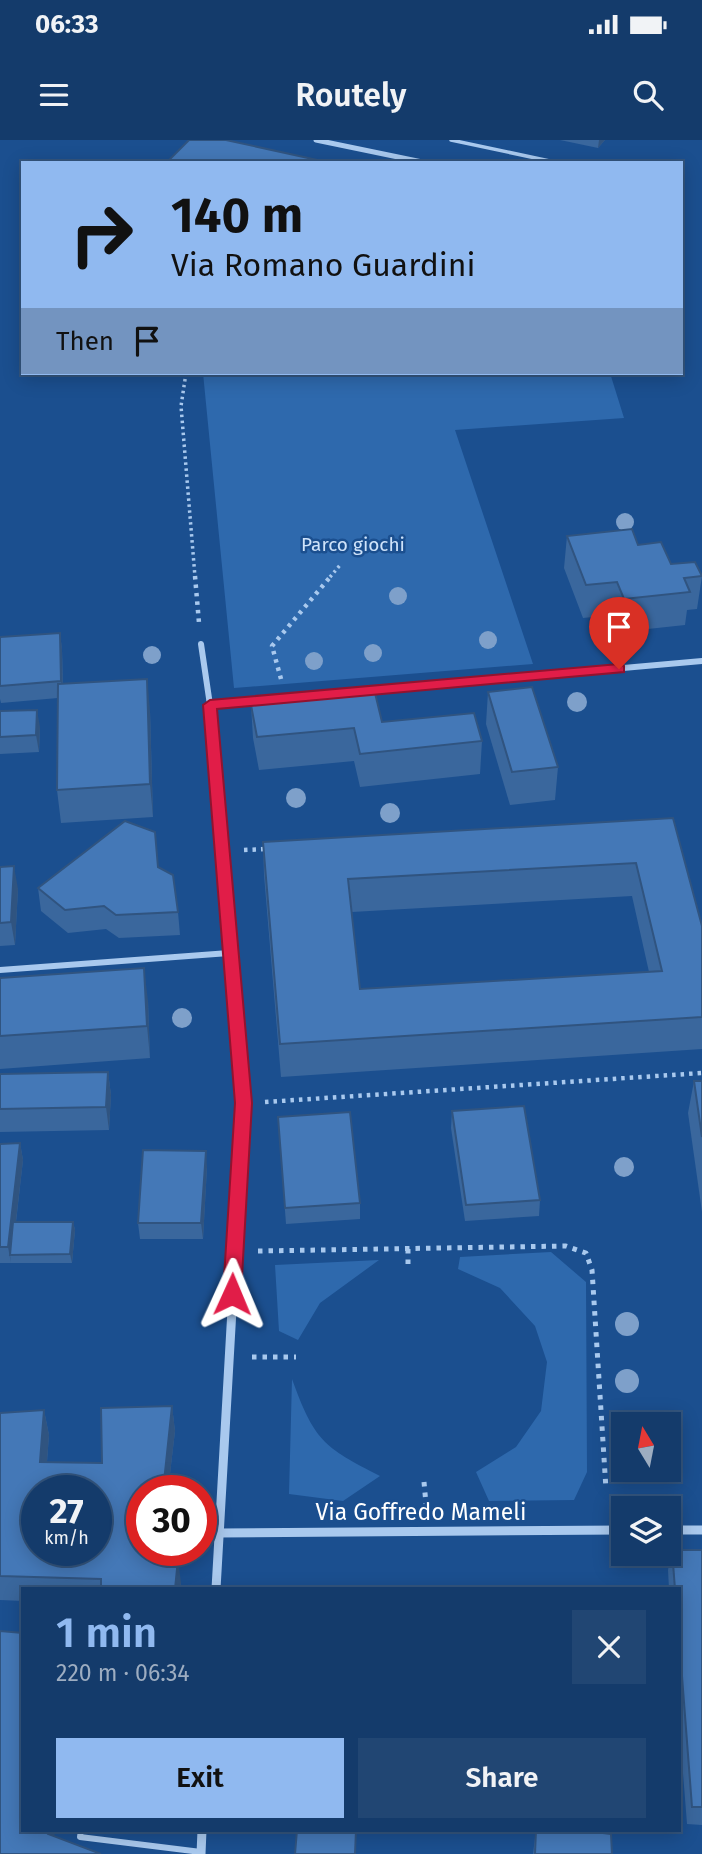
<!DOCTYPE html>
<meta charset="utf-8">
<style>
body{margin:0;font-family:"Fira Sans",sans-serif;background:#214673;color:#f1f3f6;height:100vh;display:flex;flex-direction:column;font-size:26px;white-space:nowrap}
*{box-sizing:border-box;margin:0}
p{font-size:23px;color:#9dadc1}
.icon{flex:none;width:38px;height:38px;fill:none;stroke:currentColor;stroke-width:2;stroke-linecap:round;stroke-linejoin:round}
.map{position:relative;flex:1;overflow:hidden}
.panel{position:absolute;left:21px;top:1447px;width:660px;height:245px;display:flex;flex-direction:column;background:#143b6b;border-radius:0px;box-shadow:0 4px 18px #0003,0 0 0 2px #33557e}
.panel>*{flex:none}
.guide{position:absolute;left:21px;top:21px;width:662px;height:214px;border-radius:0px;box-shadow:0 4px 18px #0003,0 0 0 2px #33557e;background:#90b9f0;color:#111;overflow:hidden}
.needle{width:46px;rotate:350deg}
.controls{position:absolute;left:611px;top:1272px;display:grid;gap:14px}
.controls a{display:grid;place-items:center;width:70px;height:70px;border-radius:0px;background:#143b6b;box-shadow:0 4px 18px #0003,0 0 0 2px #33557e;font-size:35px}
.speed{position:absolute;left:21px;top:1335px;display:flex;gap:14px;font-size:35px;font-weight:700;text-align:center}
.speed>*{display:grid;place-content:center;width:91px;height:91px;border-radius:50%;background:#143b6b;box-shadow:0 4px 18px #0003,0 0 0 2px #33557e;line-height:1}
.speed small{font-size:18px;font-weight:400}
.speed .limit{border:10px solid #d22;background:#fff;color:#111}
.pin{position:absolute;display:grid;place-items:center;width:60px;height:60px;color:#fff;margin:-72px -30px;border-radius:50% 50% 50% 0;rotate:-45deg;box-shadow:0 0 7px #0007}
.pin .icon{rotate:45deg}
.me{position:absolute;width:77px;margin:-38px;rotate:1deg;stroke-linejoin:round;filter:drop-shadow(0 0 5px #0008)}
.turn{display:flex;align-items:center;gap:24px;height:147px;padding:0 35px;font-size:32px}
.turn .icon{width:91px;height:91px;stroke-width:2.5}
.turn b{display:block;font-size:49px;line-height:60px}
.then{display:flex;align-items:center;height:66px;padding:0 35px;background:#0003;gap:14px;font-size:26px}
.round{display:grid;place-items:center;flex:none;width:74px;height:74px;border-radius:0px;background:#214673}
.head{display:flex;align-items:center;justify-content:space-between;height:119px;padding:0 35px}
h1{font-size:42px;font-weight:600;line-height:52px;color:#90b9f0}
.action{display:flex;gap:14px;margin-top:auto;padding:14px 35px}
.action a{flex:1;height:80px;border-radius:0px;background:#90b9f0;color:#111;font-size:28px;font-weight:600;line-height:80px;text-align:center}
.action a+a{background:#214673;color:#f1f3f6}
.status{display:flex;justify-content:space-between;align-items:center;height:49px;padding:0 35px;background:#143b6b;direction:ltr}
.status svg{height:19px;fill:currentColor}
header{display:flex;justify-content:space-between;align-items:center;height:91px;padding:0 35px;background:#143b6b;font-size:32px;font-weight:600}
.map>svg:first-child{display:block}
</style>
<div class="status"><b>06:33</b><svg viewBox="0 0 49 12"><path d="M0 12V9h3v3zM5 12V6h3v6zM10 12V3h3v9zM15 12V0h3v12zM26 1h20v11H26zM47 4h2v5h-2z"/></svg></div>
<header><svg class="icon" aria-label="menu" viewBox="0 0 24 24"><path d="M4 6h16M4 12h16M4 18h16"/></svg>Routely<svg class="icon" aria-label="search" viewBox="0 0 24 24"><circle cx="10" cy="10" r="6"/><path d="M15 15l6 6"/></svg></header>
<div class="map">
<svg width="702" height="1714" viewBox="0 0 702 1714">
<rect width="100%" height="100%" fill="#1b4f8f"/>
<g fill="#2e69ad">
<path d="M203,233H610L624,278L455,290L533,524L234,548Z"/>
<path d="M551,1112L586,1142L587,1332L574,1360L489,1361L476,1332L516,1307L541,1271L547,1222L535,1186L500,1148L458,1129L460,1117Z"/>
<path d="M379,1120L320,1163L298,1200L279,1191L275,1125Z"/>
<path d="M292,1239C314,1300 323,1307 380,1336L343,1361L289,1354Z"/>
</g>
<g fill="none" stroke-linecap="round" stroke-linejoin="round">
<g stroke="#a9c9ee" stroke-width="3.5" stroke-dasharray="2.5 3.5" stroke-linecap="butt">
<path d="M186,233L181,266L195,437"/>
<path d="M330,437L341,424"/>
</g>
<g stroke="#a9c9ee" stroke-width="4.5" stroke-dasharray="3.5 5" stroke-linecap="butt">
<path d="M195,436L199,483"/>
<path d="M281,539L272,506L331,436"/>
<path d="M244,710L267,709"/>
<path d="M265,962L702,933"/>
</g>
<g stroke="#a9c9ee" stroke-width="5" stroke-dasharray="4.5 6" stroke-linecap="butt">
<path d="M408,1109V1124"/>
<path d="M258,1111L566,1106L586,1113L592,1130L606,1349"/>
<path d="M252,1217H296"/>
<path d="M424,1342L426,1364"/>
</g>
<path stroke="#a9c9ee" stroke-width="3.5" d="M451,0L559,23"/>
<path stroke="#a9c9ee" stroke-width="6" d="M81,1690L80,1697L201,1712"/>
<path stroke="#a9c9ee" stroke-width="5" d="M316,0L427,23"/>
<g stroke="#a9c9ee" stroke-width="6">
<path d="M201,504L210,565L244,963L242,997"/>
<path d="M210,565L702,521"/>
<path d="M0,830L229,813"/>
</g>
<g stroke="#a9c9ee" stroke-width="9">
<path d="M668,1390H702"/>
<path d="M219,1393L623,1390"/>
<path d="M216,1449L242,995"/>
<path d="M201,1714L202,1690"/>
</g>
</g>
<g fill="#7ea0ca">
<circle cx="625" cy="382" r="9"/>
<circle cx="398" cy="456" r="9"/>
<circle cx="488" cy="500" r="9"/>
<circle cx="373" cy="513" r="9"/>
<circle cx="152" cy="515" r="9"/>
<circle cx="314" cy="521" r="9"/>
<circle cx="577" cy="562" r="10"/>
<circle cx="296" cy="658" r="10"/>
<circle cx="390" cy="673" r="10"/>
<circle cx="182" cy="878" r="10"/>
<circle cx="624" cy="1027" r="10"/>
<circle cx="627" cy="1184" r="12"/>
<circle cx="627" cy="1241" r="12"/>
</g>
<g fill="#3a679d" fill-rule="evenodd">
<path d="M560,0H605L598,8Z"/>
<path d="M567,396L638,405L671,424L702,436L697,469L687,470L685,485L620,492L613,475L583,478L564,428Z"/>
<path d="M60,493L62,510L63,544L150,571L153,677L61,683L57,650L58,558L1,563L0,559V497Z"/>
<path d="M488,552L558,627L555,660L510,665L486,584Z"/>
<path d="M251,565L382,582L482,601L480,634L360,647L354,621L259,630L253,598Z"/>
<path d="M0,571L40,587L39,612L0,614Z"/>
<path d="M673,678L702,786V909L281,937L264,735L263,702ZM632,756L649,832L360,849L352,772Z"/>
<path d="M0,727L18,749L15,805L0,806Z"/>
<path d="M158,727L178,772L180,795L119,798L106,789L68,793L41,771L38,748Z"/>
<path d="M0,838L148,861L150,918L0,929Z"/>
<path d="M108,932L111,955L109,990L0,992V934Z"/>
<path d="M694,941H702V1072L688,973Z"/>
<path d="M452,971L540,1060L539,1076L465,1081L451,988Z"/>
<path d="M278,977L360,1063V1079L286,1084Z"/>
<path d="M20,1003L23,1020L16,1082H73L75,1090L72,1123H0V1004Z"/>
<path d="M207,1027L203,1099H140L138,1083Z"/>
<path d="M172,1266L175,1291L168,1351H142V1410H162V1416L181,1443L180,1449H23V1461L0,1460V1273L44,1270L49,1295L47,1322L102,1323Z"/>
<path d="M672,1410H702V1685L687,1684L679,1582V1449H669L668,1430Z"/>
<path d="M536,1690L612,1714H533Z"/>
</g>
<g fill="#305480">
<path d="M599,0H605L598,8Z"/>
<path d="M60,493L62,510L63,558L61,541Z"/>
<path d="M147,539L150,571L153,677L150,644Z"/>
<path d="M37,570L40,587L39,612L36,595Z"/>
<path d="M14,726L18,749L15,805L11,782Z"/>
<path d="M144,828L148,861L150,918L147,886Z"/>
<path d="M108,932L111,955L109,990L106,967Z"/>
<path d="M20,1003L23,1020L12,1115H10L11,1123L8,1107Z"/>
<path d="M206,1011L207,1027L203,1099L201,1083Z"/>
<path d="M73,1082L75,1090L72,1123L70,1114Z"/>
<path d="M172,1266L175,1291L168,1351H163Z"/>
<path d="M44,1270L49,1295L45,1347L40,1322Z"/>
<path d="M157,1410H162L159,1439L156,1415Z"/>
<path d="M178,1419L181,1443L180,1449H175Z"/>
<path d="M49,1690H55L53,1712L48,1694Z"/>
</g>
<g fill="#4478b7" stroke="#305480" stroke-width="2" fill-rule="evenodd">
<path d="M189,0H226L331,23H166Z"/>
<path d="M632,389L638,405L661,402L671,424L695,422L702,436L684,438L690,452L624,459L617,442L586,445L567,396Z"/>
<path d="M60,493L61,541L0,546V497Z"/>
<path d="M147,539L150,644L57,650L58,544Z"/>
<path d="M532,547L558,627L512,632L488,552Z"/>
<path d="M375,553L382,582L474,573L482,601L360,614L354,588L257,597L251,565Z"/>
<path d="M37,570L36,595L0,597V571Z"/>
<path d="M673,678L702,786V877L280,904L263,702ZM636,723L662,831L360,849L348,739Z"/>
<path d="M125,681L155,692L158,727L173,735L178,772L116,775L104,766L65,770L38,748Z"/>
<path d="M14,726L11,782L0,783V727Z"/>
<path d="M144,828L147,886L0,896V838Z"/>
<path d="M108,932L106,967L0,969V934Z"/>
<path d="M694,941H702V997Z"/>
<path d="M524,966L540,1060L466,1065L452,971Z"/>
<path d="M350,972L360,1063L285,1068L278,977Z"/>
<path d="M20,1003L8,1107H0V1004Z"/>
<path d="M143,1010L206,1011L201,1083H138Z"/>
<path d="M13,1082H73L70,1114L10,1115Z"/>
<path d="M172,1266L163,1351H142V1410H157L156,1415L178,1419L175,1449H101V1439L0,1436V1273L44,1270L40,1322L102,1323L101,1268ZM37,1351H96V1410H37Z"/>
<path d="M672,1410H702V1667H692L679,1497V1449H675Z"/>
<path d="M0,1491L23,1493V1690H49L48,1694L101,1714H0Z"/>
<path d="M297,1690H356L355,1714H295Z"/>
<path d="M536,1690H578L611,1694L612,1714H535Z"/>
</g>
<path fill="#e11d48" stroke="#92132f" stroke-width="2" d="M619,524L624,526V532L217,569L252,963L241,1154L232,1161L226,1159L223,1154L235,963L203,565L210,560Z"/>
<g text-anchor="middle" stroke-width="5" stroke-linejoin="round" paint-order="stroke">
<g font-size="19" fill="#cfe3fa" stroke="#1b4f8f">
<text x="353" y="411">Parco giochi</text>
</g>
<g font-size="23" fill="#fff" stroke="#1b4f8f">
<text x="421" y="1380">Via Goffredo Mameli</text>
</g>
</g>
</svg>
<div class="controls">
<a><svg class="needle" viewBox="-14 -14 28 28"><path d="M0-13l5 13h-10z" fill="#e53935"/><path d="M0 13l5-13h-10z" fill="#9dadc1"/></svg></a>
<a><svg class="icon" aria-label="layers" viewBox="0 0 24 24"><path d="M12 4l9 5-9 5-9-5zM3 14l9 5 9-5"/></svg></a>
</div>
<div class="speed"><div>27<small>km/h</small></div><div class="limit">30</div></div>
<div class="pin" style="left:619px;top:529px;background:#d93025"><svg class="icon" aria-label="arrive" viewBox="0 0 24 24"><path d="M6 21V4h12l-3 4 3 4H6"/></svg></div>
<svg class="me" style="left:232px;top:1154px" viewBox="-20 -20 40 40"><path d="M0-17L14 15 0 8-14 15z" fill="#e11d48" stroke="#fff" stroke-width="4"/></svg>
<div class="guide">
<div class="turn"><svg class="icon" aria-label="right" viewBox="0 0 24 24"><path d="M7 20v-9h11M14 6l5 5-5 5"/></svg><div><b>140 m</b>Via Romano Guardini</div></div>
<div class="then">Then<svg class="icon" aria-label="arrive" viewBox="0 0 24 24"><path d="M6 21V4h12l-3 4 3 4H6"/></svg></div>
</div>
<section class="panel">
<div class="head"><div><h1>1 min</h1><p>220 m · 06:34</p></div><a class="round"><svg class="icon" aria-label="close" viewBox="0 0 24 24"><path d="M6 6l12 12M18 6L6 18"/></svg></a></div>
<div class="action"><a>Exit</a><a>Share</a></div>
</section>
</div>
